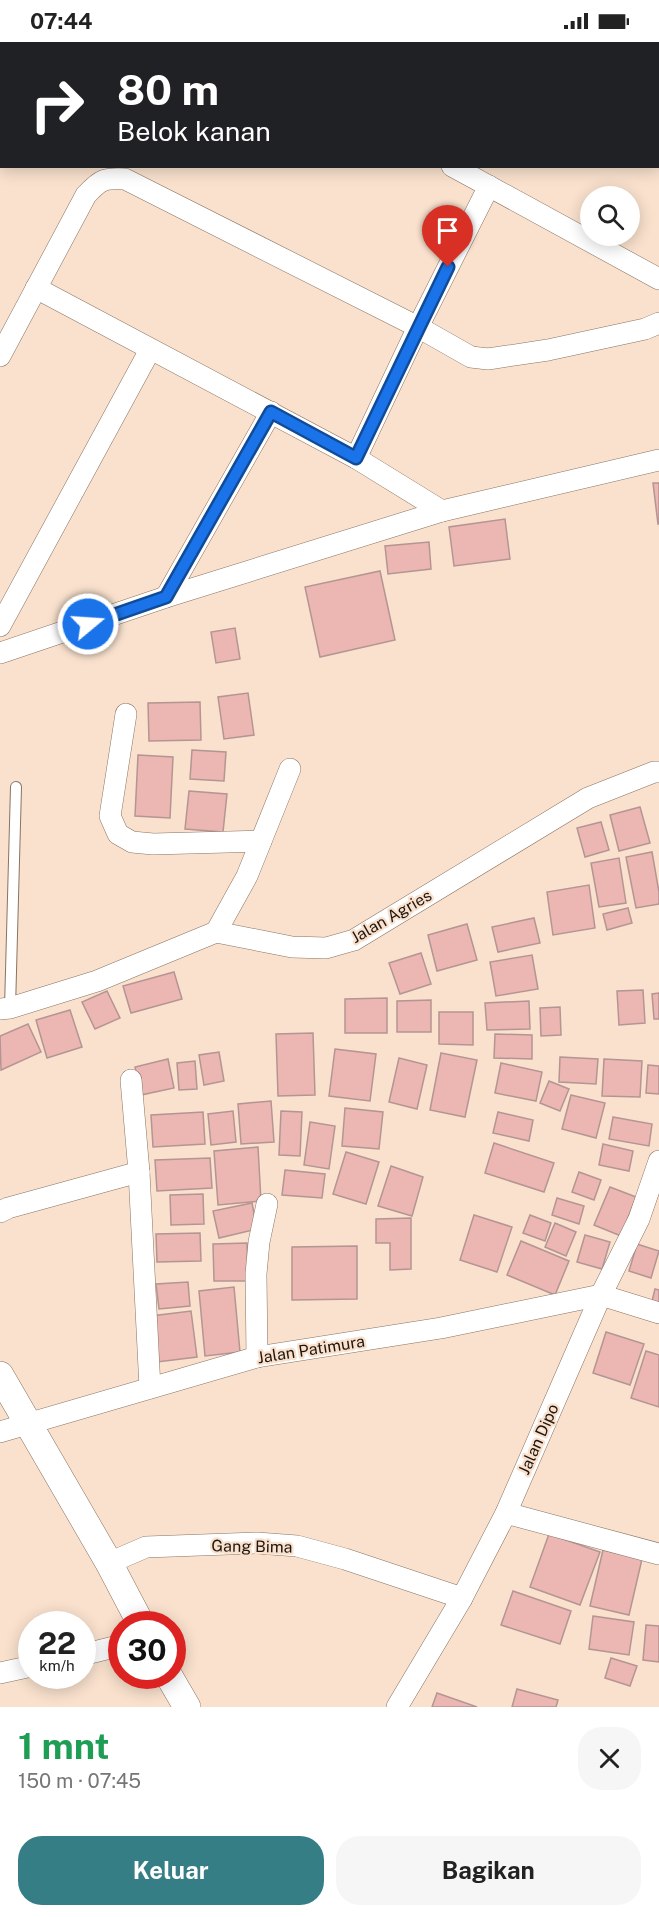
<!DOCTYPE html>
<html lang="id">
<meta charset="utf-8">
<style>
body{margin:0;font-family:"Public Sans",sans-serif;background:#f6f6f6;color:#222;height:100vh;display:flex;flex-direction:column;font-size:22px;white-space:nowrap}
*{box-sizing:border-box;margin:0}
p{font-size:20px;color:#767676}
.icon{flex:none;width:33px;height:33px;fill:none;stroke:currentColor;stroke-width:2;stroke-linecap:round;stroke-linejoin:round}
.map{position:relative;height:1665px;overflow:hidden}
.sheet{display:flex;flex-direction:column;background:#fff;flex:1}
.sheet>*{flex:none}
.top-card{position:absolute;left:0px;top:0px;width:660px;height:126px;box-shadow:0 3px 15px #0003;background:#202124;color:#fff;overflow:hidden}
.fabs{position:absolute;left:580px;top:144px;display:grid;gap:12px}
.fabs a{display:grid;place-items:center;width:60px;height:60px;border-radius:50%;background:#fff;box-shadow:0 3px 15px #0003;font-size:30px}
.speed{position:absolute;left:18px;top:1569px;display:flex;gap:12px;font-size:30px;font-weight:700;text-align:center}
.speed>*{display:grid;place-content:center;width:78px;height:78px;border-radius:50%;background:#fff;box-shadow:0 3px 15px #0003;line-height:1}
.speed small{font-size:15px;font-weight:400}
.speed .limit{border:9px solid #d22;background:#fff;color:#111}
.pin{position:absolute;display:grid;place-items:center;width:51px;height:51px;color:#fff;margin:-62px -26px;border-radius:50% 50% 50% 0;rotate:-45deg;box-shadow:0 0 6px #0007}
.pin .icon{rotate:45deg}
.me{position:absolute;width:66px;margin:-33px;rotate:72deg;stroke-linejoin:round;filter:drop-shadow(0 0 4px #0008)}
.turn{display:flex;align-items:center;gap:21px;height:126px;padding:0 18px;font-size:27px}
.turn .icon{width:78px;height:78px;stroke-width:2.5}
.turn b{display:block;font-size:42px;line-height:51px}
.round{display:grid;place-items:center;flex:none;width:63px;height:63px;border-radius:24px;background:#f6f6f6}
.overview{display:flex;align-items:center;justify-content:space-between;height:102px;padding:0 18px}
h1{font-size:36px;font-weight:700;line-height:45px;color:#1e9e55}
.button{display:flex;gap:12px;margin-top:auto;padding:12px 18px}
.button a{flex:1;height:69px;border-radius:24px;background:#367e86;color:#fff;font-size:24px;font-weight:700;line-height:69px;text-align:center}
.button a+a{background:#f6f6f6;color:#222}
.status{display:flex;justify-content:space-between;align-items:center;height:42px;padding:0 30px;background:#fff;direction:ltr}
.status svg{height:16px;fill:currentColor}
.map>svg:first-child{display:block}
</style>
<div class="status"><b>07:44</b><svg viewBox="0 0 49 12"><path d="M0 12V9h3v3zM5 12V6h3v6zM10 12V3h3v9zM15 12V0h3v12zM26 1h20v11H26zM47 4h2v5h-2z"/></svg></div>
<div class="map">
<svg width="659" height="1665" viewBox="0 0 659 1665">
<rect width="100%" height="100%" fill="#f9e1cd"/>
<g fill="#ecb6b3" stroke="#b49593" stroke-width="1.5">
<path d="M93,0H134L92,2Z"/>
<path d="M653,441H659V482H658Z"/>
<path d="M505,477L510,517L454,524L449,485Z"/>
<path d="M429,500L431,527L388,532L385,504Z"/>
<path d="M380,529L395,598L320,615L305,545Z"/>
<path d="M235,586L240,617L216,621L211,590Z"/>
<path d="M248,651L254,693L224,697L218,655Z"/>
<path d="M200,660L201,698L149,699L148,661Z"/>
<path d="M192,708L226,710L224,739L190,737Z"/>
<path d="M138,713L173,715L170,776L135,774Z"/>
<path d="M189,749L227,752L223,790L185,787Z"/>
<path d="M640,765L650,801L619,809L610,773Z"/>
<path d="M601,780L609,808L585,815L577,786Z"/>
<path d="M652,810L659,850V862L636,866L626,815Z"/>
<path d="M619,816L626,861L599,865L591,821Z"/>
<path d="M589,843L595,886L553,893L547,850Z"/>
<path d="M628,866L632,881L607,888L603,872Z"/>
<path d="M534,876L540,901L498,910L492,885Z"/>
<path d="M467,882L477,918L437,929L428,893Z"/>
<path d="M421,911L431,942L400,952L389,921Z"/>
<path d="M532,913L538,947L496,954L490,920Z"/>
<path d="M174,930L182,957L131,971L123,944Z"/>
<path d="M643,948L645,981L619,983L617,949Z"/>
<path d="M107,949L120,976L95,987L82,960Z"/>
<path d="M659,951V977H654L652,952Z"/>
<path d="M387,956V991H345V957Z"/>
<path d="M431,958V990H397V959Z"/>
<path d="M529,959L530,987L487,988L485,961Z"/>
<path d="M560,965L561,993L541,994L540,966Z"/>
<path d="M70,968L82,1005L47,1016L36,978Z"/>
<path d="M439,970H473V1003L439,1002Z"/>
<path d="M28,982L41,1010L1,1028L0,994Z"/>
<path d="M313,991L315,1053L278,1054L276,992Z"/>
<path d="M495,992L532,993V1017L494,1016Z"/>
<path d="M335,1007L376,1012L370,1059L329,1054Z"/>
<path d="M219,1010L224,1039L204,1043L199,1013Z"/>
<path d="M441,1011L477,1018L465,1075L430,1068Z"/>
<path d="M560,1015L598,1017L596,1042L559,1040Z"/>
<path d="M399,1016L427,1023L417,1067L389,1060Z"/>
<path d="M168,1017L174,1046L141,1053L135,1025Z"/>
<path d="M604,1017L642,1019L640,1055L602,1054Z"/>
<path d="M195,1019L197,1047L179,1048L177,1021Z"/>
<path d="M501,1021L542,1030L536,1059L495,1051Z"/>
<path d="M648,1023L659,1024V1052L646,1051Z"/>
<path d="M549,1039L569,1047L560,1069L540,1061Z"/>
<path d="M571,1053L605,1061L596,1096L562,1087Z"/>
<path d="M271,1059L274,1100L241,1102L238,1062Z"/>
<path d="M345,1066L383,1070L379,1107L342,1104Z"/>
<path d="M233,1069L236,1100L211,1103L208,1072Z"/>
<path d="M281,1069L302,1070L300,1114L279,1113Z"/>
<path d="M203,1070L205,1102L153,1105L151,1073Z"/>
<path d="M498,1070L533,1078L529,1099L493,1091Z"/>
<path d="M613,1075L652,1082L649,1104L609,1097Z"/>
<path d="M310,1080L335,1084L329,1127L304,1123Z"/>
<path d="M494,1101L554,1121L544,1150L485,1131Z"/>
<path d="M603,1102L633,1109L629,1129L599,1123Z"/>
<path d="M258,1105L261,1159L218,1163L214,1109Z"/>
<path d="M346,1110L379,1120L366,1162L333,1152Z"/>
<path d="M210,1116L212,1146L157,1149L155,1118Z"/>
<path d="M391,1124L423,1135L412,1174L378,1164Z"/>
<path d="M285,1128L325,1132L322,1156L282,1153Z"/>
<path d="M579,1130L601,1138L594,1158L572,1150Z"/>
<path d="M610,1145L636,1155L621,1194L594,1183Z"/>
<path d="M203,1152L204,1182L171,1183L170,1153Z"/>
<path d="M557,1156L584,1164L579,1182L552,1173Z"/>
<path d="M252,1161L257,1187L219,1196L213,1169Z"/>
<path d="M474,1173L512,1185L497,1230L460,1218Z"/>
<path d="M530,1173L551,1181L545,1199L523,1191Z"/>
<path d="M411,1176V1227L390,1228V1201H376V1177Z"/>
<path d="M555,1181L576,1190L566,1214L545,1205Z"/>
<path d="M200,1191L201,1219L157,1220L156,1192Z"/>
<path d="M585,1193L610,1200L602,1227L577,1220Z"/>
<path d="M521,1199L569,1219L555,1253L507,1233Z"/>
<path d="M247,1201L248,1239H214L213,1202Z"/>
<path d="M637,1202L659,1209L651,1236L629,1229Z"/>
<path d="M357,1204V1257L292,1258V1205Z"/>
<path d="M188,1240L190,1264L159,1267L156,1242Z"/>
<path d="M234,1245L240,1310L205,1314L199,1249Z"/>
<path d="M655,1247L659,1248V1264L651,1263Z"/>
<path d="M191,1269L197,1315L157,1320L151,1274Z"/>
<path d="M606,1290L644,1302L630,1343L593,1331Z"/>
<path d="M646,1309L659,1313V1365L631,1356Z"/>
<path d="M549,1492L600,1510L580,1563L530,1545Z"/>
<path d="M603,1508L642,1517L629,1573L590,1564Z"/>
<path d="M513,1549L571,1569L560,1602L501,1583Z"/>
<path d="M593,1574L634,1580L629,1613L589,1607Z"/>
<path d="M646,1583L659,1584V1620L643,1618Z"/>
<path d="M611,1616L637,1624L630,1644L605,1636Z"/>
<path d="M517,1647L558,1658L556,1665H512Z"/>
<path d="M437,1651L477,1665H432Z"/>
</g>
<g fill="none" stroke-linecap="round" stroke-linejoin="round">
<g stroke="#897362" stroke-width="12">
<path id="service" d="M10,966L16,745"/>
</g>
<g stroke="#897362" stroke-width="22">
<g id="minor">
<path d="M217,0L220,2"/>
<path d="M447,0L450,2"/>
<path d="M608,2L609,0"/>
<path d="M658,109H659"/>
<path d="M452,124L659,237"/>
<path d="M36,246L356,416L442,469"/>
<path d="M0,314L86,153C101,137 104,136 125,137L418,285L471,315L488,317L548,308L645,287L659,281"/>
<path d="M356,416L418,285L489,144"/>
<path d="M166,555L271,370"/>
<path d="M0,584L150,308"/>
<path d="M0,611L166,555L442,469L659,418"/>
<path d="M126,672L110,774L118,792L132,800L153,802L261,799"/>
<path d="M216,890L247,834L290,727"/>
<path d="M0,967L10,966L97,939L216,890L292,905L326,906L354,898L588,756L654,730H659"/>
<path d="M131,1038L139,1130L150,1346"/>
<path d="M0,1170L8,1166L139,1130"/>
<path d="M257,1315L256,1232L259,1200L267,1162"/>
<path d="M0,1390L257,1315L441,1286L601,1253L659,1271"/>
<path d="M506,1471L659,1512"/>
<path d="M109,1521L146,1505L257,1501L297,1504L345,1517L462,1556"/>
<path d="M82,1613L122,1603"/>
<path d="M0,1631L32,1624"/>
<path d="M397,1665L462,1556L506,1471L601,1253L639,1177L659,1119"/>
</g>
</g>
<g stroke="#897362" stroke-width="28">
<g id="tertiary">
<path d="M0,7L2,4"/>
<path d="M0,1333L109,1521L141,1582"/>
<path d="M169,1634L187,1665"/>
</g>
</g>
<use href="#service" stroke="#fff" stroke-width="10"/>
<use href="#minor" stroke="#fff" stroke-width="21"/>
<use href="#tertiary" stroke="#fff" stroke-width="27"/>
</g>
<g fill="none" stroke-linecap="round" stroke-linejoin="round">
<g stroke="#114b97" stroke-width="15">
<path id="route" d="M88,582L166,555L271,370L356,416L448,225"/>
</g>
<use href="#route" stroke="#1a73e8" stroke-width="10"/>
</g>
<g text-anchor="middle" stroke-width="4.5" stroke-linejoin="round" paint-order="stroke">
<g font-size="16" fill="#1f160f" stroke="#f9e1cd">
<text transform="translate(391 874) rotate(-30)" y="6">Jalan Agries</text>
<text transform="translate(311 1307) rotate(-9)" y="6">Jalan Patimura</text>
<text transform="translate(538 1397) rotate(-66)" y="6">Jalan Dipo</text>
<text transform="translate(252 1504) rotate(1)" y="6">Gang Bima</text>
</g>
</g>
</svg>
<div class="fabs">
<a><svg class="icon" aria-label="search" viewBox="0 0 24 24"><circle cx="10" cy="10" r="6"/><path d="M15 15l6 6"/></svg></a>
</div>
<div class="speed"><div>22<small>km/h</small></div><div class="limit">30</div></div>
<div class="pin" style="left:448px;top:225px;background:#d93025"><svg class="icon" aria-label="arrive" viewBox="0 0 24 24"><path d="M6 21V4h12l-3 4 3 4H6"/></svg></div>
<svg class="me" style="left:88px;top:582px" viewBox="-20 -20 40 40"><circle r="17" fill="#1a73e8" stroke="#fff" stroke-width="3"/><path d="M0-11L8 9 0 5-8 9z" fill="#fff"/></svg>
<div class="top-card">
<div class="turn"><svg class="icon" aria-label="right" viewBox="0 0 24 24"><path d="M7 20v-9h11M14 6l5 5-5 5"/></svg><div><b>80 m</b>Belok kanan</div></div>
</div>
</div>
<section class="sheet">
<div class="overview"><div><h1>1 mnt</h1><p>150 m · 07:45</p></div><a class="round"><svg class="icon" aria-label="close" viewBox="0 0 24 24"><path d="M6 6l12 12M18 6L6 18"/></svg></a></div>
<div class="button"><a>Keluar</a><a>Bagikan</a></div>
</section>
